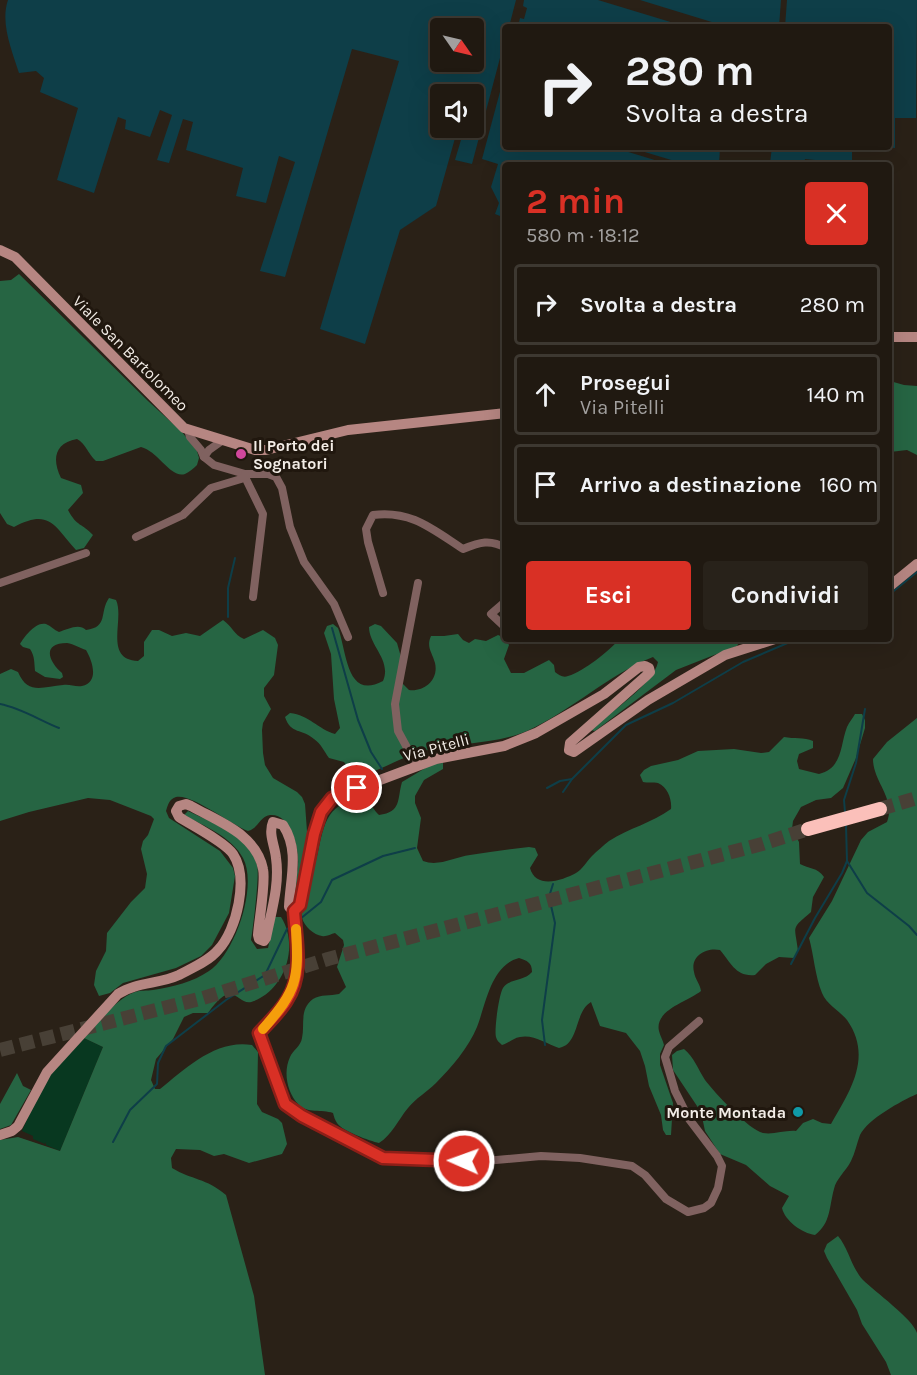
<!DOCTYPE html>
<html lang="it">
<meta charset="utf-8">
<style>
body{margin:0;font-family:Karla,sans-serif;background:#28221a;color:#f1f3f6;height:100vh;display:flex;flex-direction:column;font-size:22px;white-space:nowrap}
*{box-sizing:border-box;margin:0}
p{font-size:20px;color:#a2a09f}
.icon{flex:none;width:33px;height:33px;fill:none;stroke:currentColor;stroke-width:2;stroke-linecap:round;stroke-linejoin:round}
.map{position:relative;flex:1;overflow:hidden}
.sheet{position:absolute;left:502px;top:162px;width:390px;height:480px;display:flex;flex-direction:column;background:#201911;border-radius:6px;box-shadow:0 6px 24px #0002,0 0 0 2px #3d3831}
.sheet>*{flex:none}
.top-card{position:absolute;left:502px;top:24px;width:390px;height:126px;border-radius:6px;box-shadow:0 6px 24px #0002,0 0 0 2px #3d3831;background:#201911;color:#f1f3f6;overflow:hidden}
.needle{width:39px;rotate:124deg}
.tools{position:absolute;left:430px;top:18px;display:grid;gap:12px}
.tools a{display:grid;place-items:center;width:54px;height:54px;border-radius:6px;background:#201911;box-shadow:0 6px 24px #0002,0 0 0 2px #3d3831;font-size:30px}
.pin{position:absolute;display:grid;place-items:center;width:51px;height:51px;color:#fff;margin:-26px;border:3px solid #fff;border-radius:50%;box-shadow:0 2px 6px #0007}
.me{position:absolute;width:66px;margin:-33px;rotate:272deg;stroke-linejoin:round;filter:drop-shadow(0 0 4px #0008)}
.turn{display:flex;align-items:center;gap:21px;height:126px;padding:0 24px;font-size:27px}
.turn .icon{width:78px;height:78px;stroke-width:2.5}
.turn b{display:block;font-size:42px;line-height:51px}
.round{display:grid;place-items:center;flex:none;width:63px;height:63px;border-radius:6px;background:#28221a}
.head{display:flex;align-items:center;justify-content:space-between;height:102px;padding:0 24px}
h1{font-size:36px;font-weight:700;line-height:45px;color:#d93025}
.button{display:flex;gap:12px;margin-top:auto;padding:12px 24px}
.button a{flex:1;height:69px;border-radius:6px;background:#d93025;color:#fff;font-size:24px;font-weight:700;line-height:69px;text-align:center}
.button a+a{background:#28221a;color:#f1f3f6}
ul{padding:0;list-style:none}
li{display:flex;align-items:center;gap:18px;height:81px;margin:0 12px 9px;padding:0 12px;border:3px solid #3d3831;border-radius:6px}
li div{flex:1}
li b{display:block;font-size:22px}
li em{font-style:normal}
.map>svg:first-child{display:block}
</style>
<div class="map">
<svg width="917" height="1375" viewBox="0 0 917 1375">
<rect width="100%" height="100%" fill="#2a2117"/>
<path fill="#083820" d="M84,1038L103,1047L60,1151L46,1145V1142L45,1144L33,1139V1136L22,1131L44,1081Z"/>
<g fill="#266543">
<path d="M19,274L148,401L182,432L197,451L199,458L197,465C194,468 189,472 185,474C171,479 158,451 141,447L103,461H96C88,454 86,444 77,439C54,443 52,460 61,478L81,485L83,493L68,510C77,527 82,523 93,535L84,548L76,550C54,526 50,508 14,527L7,524L0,513V281L11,280Z"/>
<path d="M890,381L904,385L917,386V455L907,450L890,452Z"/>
<path d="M109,598L116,600C125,619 103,659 138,661L144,656V642L152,630H159L172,636L186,633L200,636L223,620C232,626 234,635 244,639L263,630L275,638L278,645L274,675L264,688V696L271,709L263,723L262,730L263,753L265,765L273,778L297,792L302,797L305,804L308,845L299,892H295C294,881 299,870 298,859C298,844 289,813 270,815C259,817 258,829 248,831C232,825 191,793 176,797C169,799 168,805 166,811L169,818L220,851L233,868L235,876L229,913L212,945L201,956L176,968L123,983L110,993L99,996L94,985L96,971L106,951L107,933L131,902L145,888L147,874L141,849L143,841L148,835L154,819L151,816L110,800L88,798L29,812L0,821V674L11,669L18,672C28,696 44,686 63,685C70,684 75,687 82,686C100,682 92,660 86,650C80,648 74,644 67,643C41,643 49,662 62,673L63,677L60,679L45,677L35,671C34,662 35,657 30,649L23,647L20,644C24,637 36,621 46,624C51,626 54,630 59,632C68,629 79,623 86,630C109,627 99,612 109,598Z"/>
<path d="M333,624L338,628C347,651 346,701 383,681C392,660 369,646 369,627L375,624L381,626L397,643L401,657L400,681L409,690C424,692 439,680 435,663C432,652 426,647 431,636H444L458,634L463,640L469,643L475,639L486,641L498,635L505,638L509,645L504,659L511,673H524L549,660L554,665L555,672C559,675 563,678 568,676C585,671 608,651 620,639H741L737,646L676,670L595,731L590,730C608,714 654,684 658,662L653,657C608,675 571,711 527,731C494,745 458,742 424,751C402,757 382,769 360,777L353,775L344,762L329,758C324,751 321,744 314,739C302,728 291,735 285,717L290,713C309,715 318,729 335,734L340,728L334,699L331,654L324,633L327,626Z"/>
<path d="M855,714H862L865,720V728L856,758L843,788L831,798L816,800L801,807L793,821L792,829L799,842L800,864C809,869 817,867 824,877L813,897L811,912C790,930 795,925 798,951L794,958L779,957L766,964L755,975C736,977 731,963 720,950C706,947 690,956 694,972C695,979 700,984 701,991C689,1001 654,1010 659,1031C660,1036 663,1040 664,1045L660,1054V1065L673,1103L671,1135H666L663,1130L661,1115L649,1086L645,1066L640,1051L626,1033L600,1026L591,1002C574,1012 580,1044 559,1048C547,1044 533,1034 520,1037C513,1038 509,1043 502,1045C499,1042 497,1041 496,1037C494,1030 499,994 503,988C510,978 525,981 532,972C532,962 527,961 519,958C491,965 486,1004 477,1027C469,1047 451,1068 436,1083C427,1092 416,1098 408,1108C398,1120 392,1135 379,1143C370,1141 342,1131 337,1123C335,1120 334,1117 333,1113C322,1109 307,1114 298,1104C287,1092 283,1072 290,1057C293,1050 301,1046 302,1038C305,1025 299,1009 313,999C321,994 330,996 339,994L346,987L337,967L344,945L343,940L335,933C331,934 326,937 322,936C314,935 304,926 302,918C299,907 311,876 315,864C322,841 321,810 348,802C354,800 361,799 366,801C372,804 374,811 379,815C402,812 397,799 402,782L432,764L443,763V769L424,780L415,796V803L421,818L417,848L423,861C439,867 454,857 470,855C490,852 509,849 529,847L535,848L538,855L530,868C536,890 563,880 576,873C582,870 587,861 592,856C597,851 604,845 609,841C629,828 652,823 671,809C672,800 668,787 658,783C654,782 647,783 643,782L640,775L644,770L651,766L678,760L698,751L734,749L761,753L769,752L784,737C794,739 804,737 813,741V748L799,754L797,761L799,769L819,774C843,768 840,745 847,727C849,722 853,718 855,714Z"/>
<path d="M917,718V1094C901,1101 868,1119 860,1135C857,1143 855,1153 851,1161C846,1171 836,1179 834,1189C829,1207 831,1223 815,1235C802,1233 785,1221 782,1208L789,1196L770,1186L746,1165L720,1154L705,1131L701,1112L673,1070L672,1055L677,1051L684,1049C694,1057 698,1069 705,1080C714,1092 749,1130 763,1133C773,1135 785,1130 796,1131L803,1123L813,1119L822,1123L831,1124C850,1091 873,1057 847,1020C839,1010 827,1005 822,993C815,976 814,956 809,938L832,901L861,840L868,832L887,822C896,798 873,782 873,759L887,742Z"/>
<path d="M188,811C213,823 249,836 257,865C260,873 253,928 251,940L257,949L268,948L275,917H281C299,945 286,988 254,1001C237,1009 235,974 208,1013H193L184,1017L173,1039L156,1059L151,1080L155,1089H160C186,1068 216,1039 252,1045L258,1052L257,1104L262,1112L278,1119L282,1123L287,1144L282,1154L249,1163L224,1154L214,1156L200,1150L176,1149L171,1158L172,1168C192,1180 206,1178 226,1195L254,1296L265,1375H0V1140L18,1137L60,1151L103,1047L84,1038C99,1023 114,1000 135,992C140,990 147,991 153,990C173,987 193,982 209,971C235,954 258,886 243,858C232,837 204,826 184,815Z"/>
<path d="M17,1073L23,1086L31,1090L11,1125L0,1129V1104Z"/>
<path d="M838,1236C849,1249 851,1267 863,1280C874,1291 913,1319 917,1333C917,1343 917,1364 917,1375H891L886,1362L862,1324L857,1310L827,1258L824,1251L827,1244Z"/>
</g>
<g fill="#0e3e48" fill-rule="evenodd">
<path d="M8,0H516L509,27H506L505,39L472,164L455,160L463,133L457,131L436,206L400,230L365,344L320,329L399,61L352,49L285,277L260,271L295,162L279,156L266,203L236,196L243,168L186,150L193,122L183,119L169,163L157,160L172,115L160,110L150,137L125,129L126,120L118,117L94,193L57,180L78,108L40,92L44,78L36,71L19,73C12,51 0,23 8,0ZM441,28H474V62H441ZM474,94V128H441V94Z"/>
<path d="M524,0H598L687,27H518L520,18L524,19L527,8L523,6Z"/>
<path d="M640,0H781L779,27H728Z"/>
<path d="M787,0H917L916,118H895V148L876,147H890V27H785Z"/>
<path d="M505,73L506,147H612L671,165H506L505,218L495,214L499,203L491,187L498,164L482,159Z"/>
<path d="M628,147H720L719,165H688Z"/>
<path d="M772,147H852V165H815V160L805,159L804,165L770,163Z"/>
</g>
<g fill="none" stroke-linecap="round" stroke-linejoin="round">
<g stroke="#0e3e48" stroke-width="2">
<path d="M890,594L917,572"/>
<path d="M228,617V588L235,558"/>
<path d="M332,628L358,720L371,752L382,769"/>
<path d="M0,704C21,708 39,720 59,728"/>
<path d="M547,788L560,781L572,779"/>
<path d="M563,792L572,779L626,725L673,703L743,662L797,639"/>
<path d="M845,812L844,800L856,763L865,709"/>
<path d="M847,861L867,893L909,926L917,935"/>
<path d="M300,919L321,902L332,880L383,856L415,848"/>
<path d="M791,964L815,918L842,873L847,861L846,825"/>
<path d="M545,1045L542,1020L555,923L549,897L553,884"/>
<path d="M113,1142L130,1110L157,1084L158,1063L166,1046L226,1000L265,975L287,929L290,927"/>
</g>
<g stroke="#484036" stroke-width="14" stroke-dasharray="14 7" stroke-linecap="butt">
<path d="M880,809L917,798"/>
<path d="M0,1050L203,998L328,959L762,844L808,829"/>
</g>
<g stroke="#806260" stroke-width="8">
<path d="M188,430L190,437L201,450L204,457L214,465L245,474H268L276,477L282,488L290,527L304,562L334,604L348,637"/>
<path d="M204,457L209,450L223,440"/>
<path d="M245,477L263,514L253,597"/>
<path d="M136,537L183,515L211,488L241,479L245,477V474"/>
<path d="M0,583L86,553"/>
<path d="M383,593L368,542L366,529L373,515C411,510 432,529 463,549C480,542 490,539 506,548"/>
<path d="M506,601L491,614L506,628"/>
<path d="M417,766L398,731L395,704L418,583"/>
<path d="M294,911C296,941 304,974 287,1001C280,1012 268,1023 259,1033L285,1104L302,1116L383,1158L485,1161L541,1156L580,1158L632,1166L645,1175L666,1199L688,1212L704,1208L711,1203L718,1188L722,1166L717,1156L689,1119L675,1091L665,1057L669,1047L699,1021"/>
</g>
<g stroke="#b68682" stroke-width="10">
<path d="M0,250L15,257L184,428L255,450H266L348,430L506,413"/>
<path d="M890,337H917"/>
<path d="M890,586L917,564"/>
<path d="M0,1135L12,1131L18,1126L47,1072L118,994C136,982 160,984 179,975C192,968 209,961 218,950C237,930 249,878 233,854C225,842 193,826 179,817L176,811L179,806L186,804L191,806C219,822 256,834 263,869C266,882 259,920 258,935L259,939L264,941L266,938C271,912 280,885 276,858C275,846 268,834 273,822L283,825C300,851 290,879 289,907L294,911L300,905L318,820L332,798L436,759L504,746L536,733L604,694L639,667L645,666L649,668L650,672L646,676L570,743L569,750L574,752L648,700L725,655L775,639"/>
</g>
<path stroke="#fbc0ba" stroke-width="14" d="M808,829L880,809"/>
</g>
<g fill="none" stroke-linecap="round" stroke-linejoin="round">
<g stroke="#8d1f18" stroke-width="15">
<path id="route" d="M357,788L332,798L321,812L314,834L300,905L294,911C296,941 304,974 287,1000C280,1012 268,1023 259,1033L285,1104L302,1116L383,1158L464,1161"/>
</g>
<use href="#route" stroke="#d93025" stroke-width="10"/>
<path stroke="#f59e0b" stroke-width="10" d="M263,1029C297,990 299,980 296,929"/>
</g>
<circle fill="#d1479c" stroke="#20170e" stroke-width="2" cx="241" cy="454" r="6"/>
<circle fill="#0f9aa8" stroke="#20170e" stroke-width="2" cx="798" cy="1112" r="6"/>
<g text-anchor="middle" stroke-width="6" stroke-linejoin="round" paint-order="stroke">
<g font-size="16" fill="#f3ede7" stroke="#20170e">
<text transform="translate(131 353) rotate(45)" y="6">Viale San Bartolomeo</text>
<text transform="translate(436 747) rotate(-15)" y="6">Via Pitelli</text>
</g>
<g font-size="16" font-weight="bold" fill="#f3ede7" stroke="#20170e" text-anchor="start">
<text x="253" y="451">Il Porto dei<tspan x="253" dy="18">Sognatori</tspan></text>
<text x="786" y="1118" text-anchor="end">Monte Montada</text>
</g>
</g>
</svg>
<div class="tools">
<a><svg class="needle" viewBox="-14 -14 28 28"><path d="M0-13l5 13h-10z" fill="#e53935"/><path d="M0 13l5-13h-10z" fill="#a2a09f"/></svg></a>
<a><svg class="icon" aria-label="sound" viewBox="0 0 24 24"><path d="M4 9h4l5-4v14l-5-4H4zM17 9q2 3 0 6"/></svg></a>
</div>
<div class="pin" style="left:357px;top:788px;background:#d93025"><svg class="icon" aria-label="arrive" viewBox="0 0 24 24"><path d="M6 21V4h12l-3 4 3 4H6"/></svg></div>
<svg class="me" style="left:464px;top:1161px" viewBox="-20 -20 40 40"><circle r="17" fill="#d93025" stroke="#fff" stroke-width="3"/><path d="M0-11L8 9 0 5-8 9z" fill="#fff"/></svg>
<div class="top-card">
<div class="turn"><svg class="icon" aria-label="right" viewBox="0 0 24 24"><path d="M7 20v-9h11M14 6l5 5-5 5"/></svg><div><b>280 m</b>Svolta a destra</div></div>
</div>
<section class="sheet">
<div class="head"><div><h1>2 min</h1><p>580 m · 18:12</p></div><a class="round" style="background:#d93025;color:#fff"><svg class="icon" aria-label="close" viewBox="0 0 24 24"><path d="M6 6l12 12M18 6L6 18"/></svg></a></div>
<ul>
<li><svg class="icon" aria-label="right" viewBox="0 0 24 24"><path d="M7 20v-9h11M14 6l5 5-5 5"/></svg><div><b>Svolta a destra</b></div><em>280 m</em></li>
<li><svg class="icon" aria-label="ahead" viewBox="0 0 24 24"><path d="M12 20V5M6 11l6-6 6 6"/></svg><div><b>Prosegui</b><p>Via Pitelli</p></div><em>140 m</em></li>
<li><svg class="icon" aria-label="arrive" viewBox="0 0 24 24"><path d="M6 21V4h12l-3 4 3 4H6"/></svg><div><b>Arrivo a destinazione</b></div><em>160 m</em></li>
</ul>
<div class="button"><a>Esci</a><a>Condividi</a></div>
</section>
</div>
